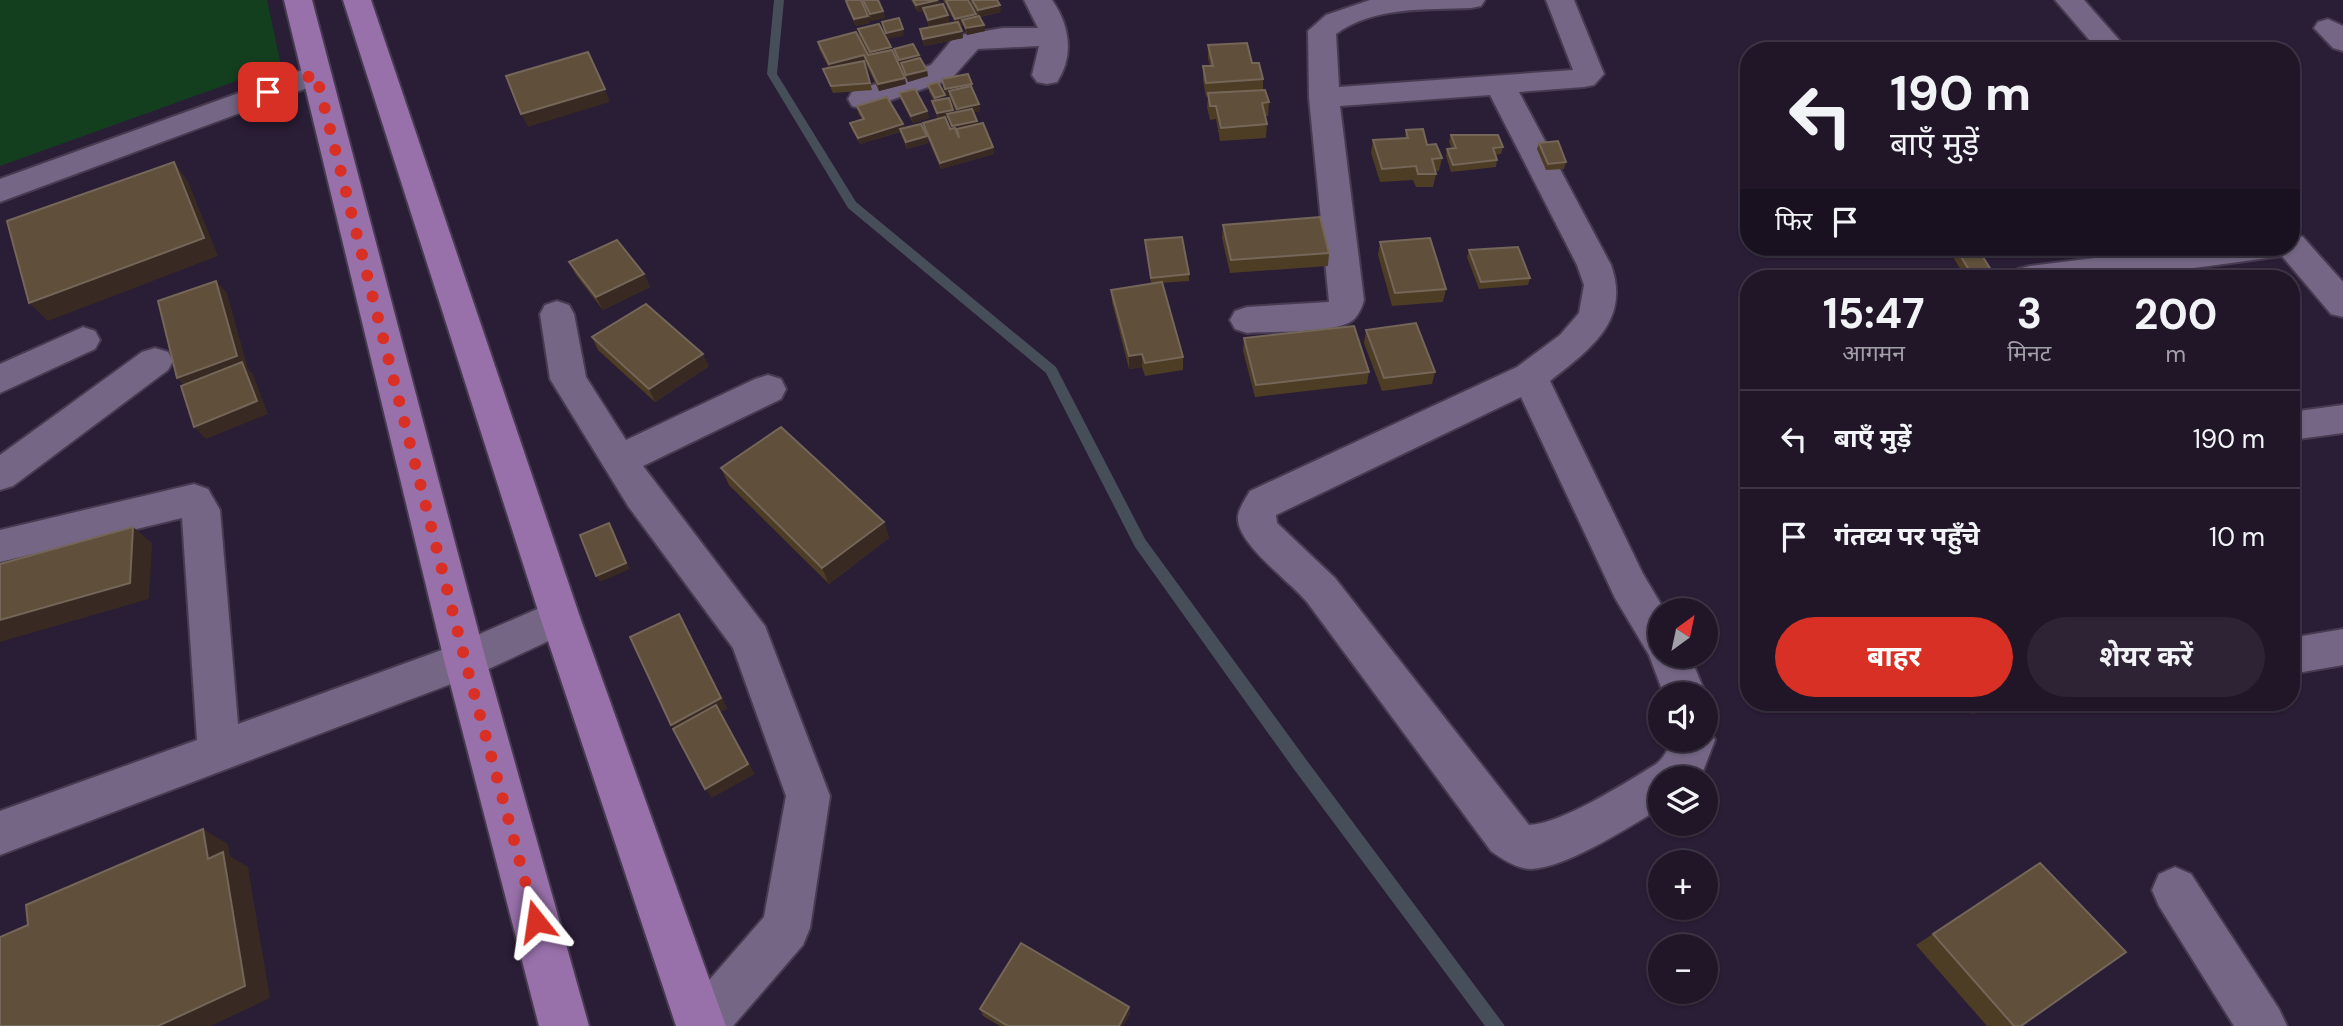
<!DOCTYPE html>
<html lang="hi">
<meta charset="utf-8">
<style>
body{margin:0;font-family:"DM Sans","Noto Sans Devanagari",sans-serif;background:#2d2334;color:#f1f3f6;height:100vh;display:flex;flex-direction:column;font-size:26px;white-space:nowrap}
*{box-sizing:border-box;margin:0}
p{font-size:23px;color:#a29fa8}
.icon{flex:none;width:38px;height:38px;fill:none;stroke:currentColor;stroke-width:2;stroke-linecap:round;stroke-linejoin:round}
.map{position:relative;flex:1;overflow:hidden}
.details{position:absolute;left:1740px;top:270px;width:560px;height:441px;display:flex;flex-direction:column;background:#201628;border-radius:28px;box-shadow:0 2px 5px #0004,0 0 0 2px #3d3545}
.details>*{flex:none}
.guide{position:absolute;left:1740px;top:42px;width:560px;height:214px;border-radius:28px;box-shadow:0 2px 5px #0004,0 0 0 2px #3d3545;background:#201628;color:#f1f3f6;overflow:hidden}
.needle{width:46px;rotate:33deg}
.tools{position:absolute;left:1648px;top:598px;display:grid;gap:14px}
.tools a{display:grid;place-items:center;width:70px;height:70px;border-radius:50%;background:#201628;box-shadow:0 2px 5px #0004,0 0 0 2px #3d3545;font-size:35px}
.pin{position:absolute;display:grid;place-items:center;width:60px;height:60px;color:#fff;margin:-30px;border-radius:14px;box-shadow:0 4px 10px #0006}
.me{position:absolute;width:77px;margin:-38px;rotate:345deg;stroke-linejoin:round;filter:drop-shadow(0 0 5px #0008)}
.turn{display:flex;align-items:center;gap:24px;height:147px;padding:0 35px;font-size:32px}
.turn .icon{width:91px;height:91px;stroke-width:2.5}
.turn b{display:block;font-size:49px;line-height:60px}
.then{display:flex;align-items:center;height:66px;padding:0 35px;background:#0003;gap:14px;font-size:26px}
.eta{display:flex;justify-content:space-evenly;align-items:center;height:119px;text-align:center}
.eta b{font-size:42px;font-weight:700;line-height:49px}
.primary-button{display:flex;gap:14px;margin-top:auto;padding:14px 35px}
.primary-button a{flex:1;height:80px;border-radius:42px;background:#d93025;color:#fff;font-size:28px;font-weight:700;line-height:80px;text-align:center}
.primary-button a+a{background:#2d2334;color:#f1f3f6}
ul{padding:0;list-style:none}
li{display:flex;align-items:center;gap:21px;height:98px;padding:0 35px;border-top:2px solid #3d3545}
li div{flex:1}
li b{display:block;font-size:26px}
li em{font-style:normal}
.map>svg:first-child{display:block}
</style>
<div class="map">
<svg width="2343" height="1026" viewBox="0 0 2343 1026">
<rect width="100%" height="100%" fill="#2a1d36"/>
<path fill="#133f1f" d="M0,0H267L281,65L0,166Z"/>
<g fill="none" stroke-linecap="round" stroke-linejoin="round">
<path fill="#464e59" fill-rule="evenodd" d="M774,0H784L777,74L856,202L1056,367L1145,539L1305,758L1505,1026H1485L1293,768L1135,547L1046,373L848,208L767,74Z"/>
<g stroke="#473b51" stroke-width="4">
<g id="minor">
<path d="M1024,0H1052C1069,24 1075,55 1057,82L1047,84L1037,82L1032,75L1039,46L978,49L951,79L874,106L863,109L852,106L848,99L852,92L931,65L951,41L961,35L1003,28H1038Z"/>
<path d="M1370,0H1485L1481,6L1471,8C1426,10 1374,6 1336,34L1339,87L1573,70L1546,0H1574L1604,74L1594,85L1584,87L1519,92L1611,265C1631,321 1590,349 1550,381L1643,574L1665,611H1661V656H1690L1706,695H1664L1649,655L1615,598L1521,397L1276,515L1277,523L1335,578L1529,825C1560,824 1624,784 1653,766C1662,761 1668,751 1671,740H1706L1708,726L1715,740L1700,779H1661V808C1630,826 1567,868 1531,869C1517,869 1502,859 1491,851L1307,602C1290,581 1235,543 1238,516C1239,508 1246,498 1250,491L1517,367L1560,335L1579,313L1584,285L1577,265L1490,95L1340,106L1364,300C1362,307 1359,315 1353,320C1336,334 1271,331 1247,333L1235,329L1230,320L1235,311L1247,307L1329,302L1309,98L1308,31L1326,15Z"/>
<path d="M2055,0H2084L2129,51H2099Z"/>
<path d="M2328,19L2343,26V51L2333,48L2314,28L2318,22Z"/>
<path d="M316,65L326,67L331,74L326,81L0,202V179Z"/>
<path d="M2291,233L2303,237L2343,282V317L2331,314L2282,256L2121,278H2013L2018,269L2030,266L2183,247H2291Z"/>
<path d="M557,301L569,305L574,314L586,377L626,440L755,379L768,375L781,379L786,389L781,399L643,466L765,626L830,796L810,928L803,945L733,1026H676L684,1009L764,917L786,796L733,648L628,506L550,379L540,314L545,305Z"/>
<path d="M83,327L95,331L100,340L95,349L0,393V364Z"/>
<path d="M155,348L168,352L173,361L168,370L13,486L0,490V455L142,352Z"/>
<path d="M2343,405V433L2291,440V412Z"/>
<path d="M194,484L208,489L220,510L238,724L450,647L560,599L574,605L580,617L574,629L480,673L0,855V811L197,740L182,518L0,562V530Z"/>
<path d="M2343,629V665L2291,674V638Z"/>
<path d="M2175,867L2191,874L2279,1009L2287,1026H2234L2159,906L2152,890L2159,874Z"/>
</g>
</g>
<g stroke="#473b51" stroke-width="4">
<g id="major">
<path d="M284,0H312L486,660L589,1026H539L444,660Z"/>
<path d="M343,0H371L580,617L726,1026H676L540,617Z"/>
</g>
</g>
<use href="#minor" fill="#746684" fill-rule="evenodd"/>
<use href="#major" fill="#9870aa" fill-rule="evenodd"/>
</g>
<g fill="#4e3d25" fill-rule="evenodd">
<path d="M862,0H878L883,11L885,18L871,21Z"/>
<path d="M911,0H939L940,4L948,15L949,22L929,27L924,11L918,12Z"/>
<path d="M943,0H968L977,16H979L971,3L970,0H997L1001,12L980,17L984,25L985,31L967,35L963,25H960L963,38L924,46L920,29L955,22L947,8L946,4H945Z"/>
<path d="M846,1L868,16L870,23L856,26L847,7Z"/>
<path d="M858,29L891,50L906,84L879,91L865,62H864L872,90L833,93L823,69L829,68L819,49L818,42L869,55L859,36Z"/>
<path d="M1208,45L1252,63L1263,79V90L1269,102L1268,116H1265L1267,124L1266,138L1220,141L1216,119L1210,120L1207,107L1208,96L1206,97L1203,80V66H1210L1208,58Z"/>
<path d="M894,49L919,55L928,76L908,82L901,67H900L895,56Z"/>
<path d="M942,79L973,90L979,104L980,111L974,112L978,125L993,147L994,154L941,169L927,137L928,143L907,149L900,132L860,144L852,130L850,123L862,119L858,113L857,106L903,124L904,128L924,130L923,123L938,119L934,108L932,101H934L929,92L928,85L946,98L954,113L956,112L949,95L946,96ZM946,118H948L952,129H950Z"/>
<path d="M899,93L927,111L929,118L913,123L901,100Z"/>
<path d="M1406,130L1427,145L1442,158L1439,171H1435L1436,174L1433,187H1416L1413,180L1380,182L1371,153L1373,140L1405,138Z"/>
<path d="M1451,135L1503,147L1501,154L1495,155L1497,160L1496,167L1451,172L1446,156L1447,149H1452L1449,142Z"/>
<path d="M1539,143L1566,162L1564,169L1546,170L1537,149Z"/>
<path d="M1223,225L1329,253L1328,266L1230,273L1222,238Z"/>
<path d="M1145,240L1189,274V281L1162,283L1183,357V370L1145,376L1142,367L1129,369L1112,302L1111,290L1151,284Z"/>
<path d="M1380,242L1446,289L1443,302L1392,306L1378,255Z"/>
<path d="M1469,250L1530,278L1528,285L1479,289L1467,257Z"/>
<path d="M1957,250L1996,278H1966L1953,257Z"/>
<path d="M569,262L644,274L650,287L603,310L576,275Z"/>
<path d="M1366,330L1435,372L1432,384L1382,391L1364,343Z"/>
<path d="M592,337L709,366L655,402L598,350Z"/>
<path d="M1244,338L1369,372L1367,384L1255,397L1243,351Z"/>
<path d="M721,468L884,522L889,538L829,584L729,485Z"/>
<path d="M1965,702H2029L1972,714Z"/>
<path d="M2040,863L2021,1026H1987L1916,945Z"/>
<path d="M1129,1007L1130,1014L1123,1026H1000L983,1016L980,1009Z"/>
</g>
<g fill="#382922">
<path d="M939,0L940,7L923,8L924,11L918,12L916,5Z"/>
<path d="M1000,5L1001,12L979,17L978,10Z"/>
<path d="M883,11L885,18L871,21L870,14Z"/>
<path d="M976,14L977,21L962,20L963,25L956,26L955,19Z"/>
<path d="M948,15L949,22L929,27L928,20Z"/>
<path d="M868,16L870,23L856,26L854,19Z"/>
<path d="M984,25L985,31L967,35L966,28Z"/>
<path d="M903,29L904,36L887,39L886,33Z"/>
<path d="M962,31L963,38L924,46L923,39Z"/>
<path d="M891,47L892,54L871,59L870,52Z"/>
<path d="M864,55L865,62L831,71L829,64Z"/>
<path d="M919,55L920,62L901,63V67H900L899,60Z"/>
<path d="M927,70L928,76L908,82L906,75Z"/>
<path d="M905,78L906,84L879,91L878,84Z"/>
<path d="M972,84L973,90L949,91V95L946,96L945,89Z"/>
<path d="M605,89L610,102L528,127L521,114Z"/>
<path d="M945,95L947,102L936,105L935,98Z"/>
<path d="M979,104L980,111L958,116L957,109Z"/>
<path d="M953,110L954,117L947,114L948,118L939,120L937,113Z"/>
<path d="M927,111L929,118L913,123L911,116Z"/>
<path d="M977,121L978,127L953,133L952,126Z"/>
<path d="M903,124L905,130L860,144L858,138Z"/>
<path d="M927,136L928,143L907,149L906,142Z"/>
<path d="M993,147L994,154L941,169L940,163Z"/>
<path d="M174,162L188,181L218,256L48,321L29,303Z"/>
<path d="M644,274L650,287L603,310L596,297Z"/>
<path d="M216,281L227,293L248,369L253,374L268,414L206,439L194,427L189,391L177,378Z"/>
<path d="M703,354L709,366L655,402L649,389Z"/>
<path d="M1142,354V367L1129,369V356Z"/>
<path d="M884,522L889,538L829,584L822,568Z"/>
<path d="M609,523L613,529L630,569L600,582L596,576Z"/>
<path d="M133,527L152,543L149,599L0,642V620Z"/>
<path d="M679,614L728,709L720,712L755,774L712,798L705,789L678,735L671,725Z"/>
<path d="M1994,702H2029L1972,714L1984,704Z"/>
<path d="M203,829L228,844L230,856L248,867L270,998L211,1026H158L208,859Z"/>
<path d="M1129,1007L1130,1014L1123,1026H1119Z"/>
</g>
<g fill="#5f4f3b" stroke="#746658" stroke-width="2">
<path d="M848,0H861L868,16L854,19L846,1Z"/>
<path d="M863,0H878L883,11L870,14Z"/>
<path d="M913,0H938L916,5Z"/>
<path d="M949,0H968L976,14L955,19L946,1Z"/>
<path d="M972,0H997L1000,5L978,10Z"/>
<path d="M943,4L948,15L928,20L923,8Z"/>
<path d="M979,16L984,25L966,28L962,20Z"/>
<path d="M899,18L903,29L886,33L882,22Z"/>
<path d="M958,22L962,31L923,39L920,29Z"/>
<path d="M879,24L891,47L870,52L858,29Z"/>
<path d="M856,32L868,55L892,50L905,78L878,84L864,55L829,64L818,42Z"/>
<path d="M1247,43L1252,63H1259L1263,79L1206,83L1203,66H1213L1208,45Z"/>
<path d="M913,44L919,55L899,60L894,49Z"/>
<path d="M588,52L605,89L521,114L506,76Z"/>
<path d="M920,58L927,70L906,75L901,63Z"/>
<path d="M864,61L870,83L831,86L823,69Z"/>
<path d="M968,74L972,84L945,89L942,79Z"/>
<path d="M938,82L945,95L935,98L928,85Z"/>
<path d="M971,86L979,104L957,109L949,91Z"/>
<path d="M915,89L927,111L911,116L899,93Z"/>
<path d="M1265,90L1269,102L1262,103L1267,124L1221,128L1216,106H1210L1208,93Z"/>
<path d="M887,97L903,124L858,138L850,123L864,119L857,106Z"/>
<path d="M949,98L953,110L937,113L932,101Z"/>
<path d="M972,109L977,121L952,126L947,114Z"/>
<path d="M945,117L950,129L955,128L959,138L957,129L983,123L993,147L940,163L923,123Z"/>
<path d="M921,124L927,136L906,142L900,129Z"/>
<path d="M1423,129L1427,145L1436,144L1442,158L1432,159L1436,174H1418L1416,166L1382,169L1373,140L1408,138L1406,130Z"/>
<path d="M1451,135H1498L1503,147L1493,148L1497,160L1453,165L1447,149L1456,148Z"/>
<path d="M1558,141L1566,162L1548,164L1539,143Z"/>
<path d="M174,162L204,238L29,303L7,221Z"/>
<path d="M1320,217L1329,253L1231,260L1223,225Z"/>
<path d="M1182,237L1189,274L1151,278L1145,240Z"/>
<path d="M1430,238L1446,289L1395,293L1380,242Z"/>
<path d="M617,240L644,274L596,297L569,262Z"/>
<path d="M1518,247L1530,278L1481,282L1469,250Z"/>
<path d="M1978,249L1996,278H1974L1957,250Z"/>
<path d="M216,281L237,356L177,378L158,301Z"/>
<path d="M1162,282L1183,357L1145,363L1142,354L1129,356L1111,290Z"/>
<path d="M646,304L703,354L649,389L592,337Z"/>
<path d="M1416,323L1435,372L1384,378L1366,330Z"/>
<path d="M1354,326L1369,372L1256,385L1244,338Z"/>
<path d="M242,362L257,401L194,427L181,386Z"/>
<path d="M781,427L884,522L822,568L721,468Z"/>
<path d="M609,523L626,563L596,576L580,535Z"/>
<path d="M133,527L130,583L0,620V564Z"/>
<path d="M679,614L721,698L671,725L630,637Z"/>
<path d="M716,705L748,764L705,789L673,729Z"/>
<path d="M203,829L208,859L223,852L245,986L158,1026H0V937L28,925L26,905Z"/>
<path d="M2040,863L2126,952L2021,1026H2014L1933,934Z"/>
<path d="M1021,943L1129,1007L1119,1026H1008L980,1009Z"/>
</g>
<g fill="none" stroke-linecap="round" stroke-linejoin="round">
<path stroke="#d93025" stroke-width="12" stroke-dasharray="0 21.6" d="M268,92L316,74L465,660L536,921"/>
</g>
</svg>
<div class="tools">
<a><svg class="needle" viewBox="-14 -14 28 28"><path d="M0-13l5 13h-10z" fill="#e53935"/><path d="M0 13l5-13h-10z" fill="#a29fa8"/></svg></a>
<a><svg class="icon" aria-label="sound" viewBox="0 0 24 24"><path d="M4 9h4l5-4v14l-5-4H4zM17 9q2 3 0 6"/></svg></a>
<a><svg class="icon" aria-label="layers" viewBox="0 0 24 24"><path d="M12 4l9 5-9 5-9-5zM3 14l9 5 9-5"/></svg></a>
<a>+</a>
<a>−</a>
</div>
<div class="pin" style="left:268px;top:92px;background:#d93025"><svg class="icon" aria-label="arrive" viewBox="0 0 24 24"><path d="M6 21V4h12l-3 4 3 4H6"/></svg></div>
<svg class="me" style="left:536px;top:921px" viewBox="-20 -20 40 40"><path d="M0-17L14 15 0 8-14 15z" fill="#d93025" stroke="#fff" stroke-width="4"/></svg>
<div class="guide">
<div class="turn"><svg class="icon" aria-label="left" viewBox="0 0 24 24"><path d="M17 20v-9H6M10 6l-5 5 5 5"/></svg><div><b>190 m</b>बाएँ मुड़ें</div></div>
<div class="then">फिर<svg class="icon" aria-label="arrive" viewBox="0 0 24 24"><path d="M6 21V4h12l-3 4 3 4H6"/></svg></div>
</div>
<section class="details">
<div class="eta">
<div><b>15:47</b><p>आगमन</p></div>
<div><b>3</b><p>मिनट</p></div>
<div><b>200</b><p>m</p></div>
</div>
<ul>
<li><svg class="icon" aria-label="left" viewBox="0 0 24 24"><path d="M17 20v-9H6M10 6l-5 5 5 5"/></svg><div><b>बाएँ मुड़ें</b></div><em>190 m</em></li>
<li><svg class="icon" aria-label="arrive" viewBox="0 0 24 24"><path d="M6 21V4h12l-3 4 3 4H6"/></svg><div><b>गंतव्य पर पहुँचे</b></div><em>10 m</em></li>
</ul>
<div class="primary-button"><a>बाहर</a><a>शेयर करें</a></div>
</section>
</div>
